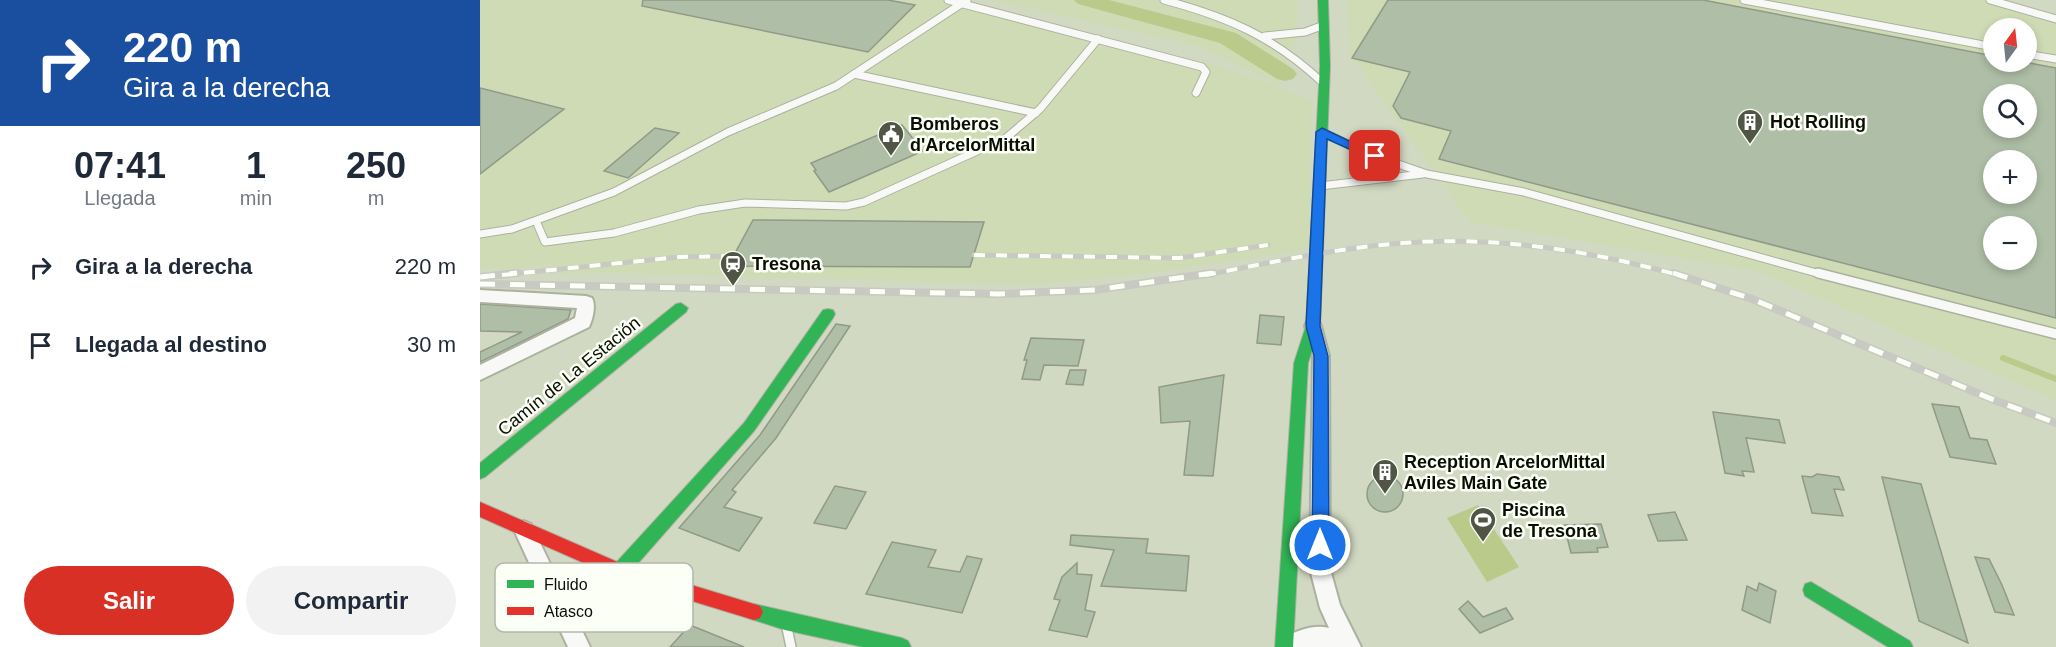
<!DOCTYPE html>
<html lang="es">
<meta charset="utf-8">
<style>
body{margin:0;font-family:Arial,sans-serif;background:#f2f2f3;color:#1f2937;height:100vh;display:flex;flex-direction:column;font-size:22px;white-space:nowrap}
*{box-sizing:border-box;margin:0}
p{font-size:20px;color:#747a83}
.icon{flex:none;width:33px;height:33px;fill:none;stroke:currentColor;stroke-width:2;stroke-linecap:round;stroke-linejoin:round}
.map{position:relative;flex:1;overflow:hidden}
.side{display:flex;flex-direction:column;background:#fff;width:480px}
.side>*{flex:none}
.hud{background:#1a4fa0;color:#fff;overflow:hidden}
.needle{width:39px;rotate:15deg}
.controls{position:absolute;left:1503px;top:18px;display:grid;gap:12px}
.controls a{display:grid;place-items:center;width:54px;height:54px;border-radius:50%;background:#fff;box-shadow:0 3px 9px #0003;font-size:30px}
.pin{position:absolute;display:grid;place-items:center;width:51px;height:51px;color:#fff;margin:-26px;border-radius:12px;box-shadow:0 3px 9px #0006}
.me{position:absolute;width:66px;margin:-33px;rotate:0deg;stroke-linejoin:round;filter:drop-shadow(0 0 4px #0008)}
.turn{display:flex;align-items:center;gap:21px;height:126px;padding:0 24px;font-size:27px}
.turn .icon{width:78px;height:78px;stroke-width:2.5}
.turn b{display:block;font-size:42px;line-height:51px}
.eta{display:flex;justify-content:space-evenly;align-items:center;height:102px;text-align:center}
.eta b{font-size:36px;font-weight:700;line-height:42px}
.cta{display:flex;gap:12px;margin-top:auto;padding:12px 24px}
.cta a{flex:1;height:69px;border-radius:36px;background:#d93025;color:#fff;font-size:24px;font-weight:700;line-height:69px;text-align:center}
.cta a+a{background:#f2f2f3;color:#1f2937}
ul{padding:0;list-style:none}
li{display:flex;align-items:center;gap:18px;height:78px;padding:0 24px}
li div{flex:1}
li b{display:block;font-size:22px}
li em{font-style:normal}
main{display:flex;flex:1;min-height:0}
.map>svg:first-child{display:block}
</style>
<main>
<section class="side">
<div class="hud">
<div class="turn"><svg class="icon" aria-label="right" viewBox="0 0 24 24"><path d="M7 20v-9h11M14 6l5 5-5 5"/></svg><div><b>220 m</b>Gira a la derecha</div></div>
</div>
<div class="eta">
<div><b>07:41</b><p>Llegada</p></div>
<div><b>1</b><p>min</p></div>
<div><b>250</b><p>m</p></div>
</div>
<ul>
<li><svg class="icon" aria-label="right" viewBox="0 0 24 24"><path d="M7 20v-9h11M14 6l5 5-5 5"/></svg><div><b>Gira a la derecha</b></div><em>220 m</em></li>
<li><svg class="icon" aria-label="arrive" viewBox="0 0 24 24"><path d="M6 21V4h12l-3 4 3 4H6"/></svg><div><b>Llegada al destino</b></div><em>30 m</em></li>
</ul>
<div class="cta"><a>Salir</a><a>Compartir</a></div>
</section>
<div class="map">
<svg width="1576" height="647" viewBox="0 0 1576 647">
<rect width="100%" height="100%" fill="#d2d9c2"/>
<g fill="#cfdbb5" fill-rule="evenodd">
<path d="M0,0H472L745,68L831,100L830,249L671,273L558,285L136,273L79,274L81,265L0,270Z"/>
<path d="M511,0H817L818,36L797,85L718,46Z"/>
<path d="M867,0H1520L1576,16V400L1277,271L990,222L870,54ZM1514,28H1546V62H1514ZM1514,94H1546V128H1514ZM1514,160H1546V194H1514ZM1514,226H1546V260H1514Z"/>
</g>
<path fill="#b9ca8b" d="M998,505L1039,567L1007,582L967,518Z"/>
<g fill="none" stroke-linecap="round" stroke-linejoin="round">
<path stroke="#b9ca8b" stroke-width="6" d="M1523,358L1576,379"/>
<path fill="#b9ca8b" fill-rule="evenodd" d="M594,0H629L756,33L813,69L817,74L813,79L805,81L797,79L740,43L598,4Z"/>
</g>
<g fill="#afbea6" stroke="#919988" stroke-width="1.5" fill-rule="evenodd">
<path d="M163,0H408L435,5L388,52L162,6Z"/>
<path d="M908,0H1223L1514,56V62H1544L1576,68V318L959,159L971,131L921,118L913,106L930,72L872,58ZM1514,94H1546V128H1514ZM1514,160H1546V194H1514ZM1514,226H1546V260H1514Z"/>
<path d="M0,88L84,109L0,174Z"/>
<path d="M422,125L443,151L349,192L334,171L336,170L331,163Z"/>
<path d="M175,128L199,133L148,178L124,171Z"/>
<path d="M273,220L504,222L490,267L248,266Z"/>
<path d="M0,304L91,310L88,319L0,362V352L42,332L0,331Z"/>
<path d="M780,315L804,317L801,345L777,343Z"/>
<path d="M356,324L370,326L296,438L252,490L256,492L244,507L282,518L259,551L199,528L280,435Z"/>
<path d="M551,338L604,340L598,366L564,365L560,380L542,379L547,360H544Z"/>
<path d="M590,370H606L603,385L586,384Z"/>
<path d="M744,375L733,476L704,475L710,421L681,423L679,387Z"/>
<path d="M1452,404L1479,407L1490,438L1507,440L1516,464L1470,457Z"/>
<path d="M1233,412L1299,420L1305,443L1266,438L1274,472L1262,471L1264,476L1245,473Z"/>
<path d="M1337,474L1359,477L1364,490L1354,489L1363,516L1332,513L1322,476L1332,477Z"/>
<circle cx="905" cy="494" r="18"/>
<path d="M1402,477L1441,484L1488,643L1439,621Z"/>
<path d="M355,486L386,492L366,529L334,523Z"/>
<path d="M1195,512L1207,540L1178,541L1168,515Z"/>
<path d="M1121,524L1128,547L1117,548L1118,552L1091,553L1084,525Z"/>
<path d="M591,535L668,539L666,553L709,556L706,591L621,586L634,550L590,545Z"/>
<path d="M412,542L456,550L448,567L480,572L487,556L502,559L482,613L386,594Z"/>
<path d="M1495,557L1509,559L1522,585L1534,615L1515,612Z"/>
<path d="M597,563V574L612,575L605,610L615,612L607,637L569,630L580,600L574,599L582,577Z"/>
<path d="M1279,583L1296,591L1290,623L1262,610L1267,586L1277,591Z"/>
<path d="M988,601L1003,617L1026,608L1033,619L1000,633L979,609Z"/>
<path d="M210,625L264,647H190Z"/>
</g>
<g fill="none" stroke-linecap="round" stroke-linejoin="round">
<g stroke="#acb19f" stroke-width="9">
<g id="lane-far1">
<path d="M468,0L722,67L726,72L716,93"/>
<path d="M684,0C748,17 794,37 843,83"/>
<path d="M1264,0L1514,47"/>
<path d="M1510,0L1576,19"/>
<path d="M785,36L825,32L844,25"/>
<path d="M1546,54L1576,59"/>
<path d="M374,74L556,113"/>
<path d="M842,132L895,156L947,174L1044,192L1344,275"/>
<path d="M840,186L943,174"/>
<path d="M56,221L65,242L134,233L219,210L265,203L366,206L384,202L526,138L560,109L618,39"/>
<path d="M0,234L32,229L134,192L248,132L356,86L487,0"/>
</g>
</g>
<g stroke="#acb19f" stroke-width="12">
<g id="lane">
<path d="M1338,273L1576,334"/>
<path d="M307,628L311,647"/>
</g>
</g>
<g stroke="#acb19f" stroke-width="4">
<g id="street">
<path d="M0,290L106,296L112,298C116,305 113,319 109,327L0,380V365L95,318L97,308L0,302Z"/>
<path d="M833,320L839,321L841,326L849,356L850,569L860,605L881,647H798L801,639C817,631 832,624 849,628L840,608L830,569L833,356L825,326L827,321Z"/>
<path d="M44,521L51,524L110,647H88L34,530L37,524Z"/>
</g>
</g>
<g stroke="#acb19f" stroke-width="2">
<g id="fast">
<path d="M838,0H848L850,66L840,326L828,363L813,647H795L814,363L826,326L840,66Z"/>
<path d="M201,303L208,308L206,312L5,477L0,479V463L196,304Z"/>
<path d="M348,309L353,310L355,314L353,318L274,431L146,577L140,579L134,577L132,571L134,565L264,423L343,310Z"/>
<path d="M1331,582L1430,641L1433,647H1408L1325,596L1323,590L1325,584Z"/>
<path d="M274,604L422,638L428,641L431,647H383L305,630L268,618L265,612L268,606Z"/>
</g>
</g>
<g stroke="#acb19f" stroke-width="2">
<path id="jam" d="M0,502L142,564L274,604L280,606L283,612L280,618L274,620L140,579L0,517Z"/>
</g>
<use href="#lane-far1" stroke="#f8f9f6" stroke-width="7"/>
<use href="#lane" stroke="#f8f9f6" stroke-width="9"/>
<use href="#street" fill="#f8f9f6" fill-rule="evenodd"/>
<use href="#fast" fill="#30b455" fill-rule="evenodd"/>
<use href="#jam" fill="#e5322d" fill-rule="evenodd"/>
<g stroke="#c7c9c2" stroke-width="5">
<g id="rail-far1">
<path d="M494,255L699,258L788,245"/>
<path d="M22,275L199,257L254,256"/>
<path d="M725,275C790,263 856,248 923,243C1016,236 1108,250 1198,275"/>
</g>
</g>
<g stroke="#c7c9c2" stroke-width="8">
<g id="rail">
<path d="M1193,273L1272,299L1514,400L1576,423"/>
<path d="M0,277L37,273"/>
<path d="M0,284L518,294L615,290L733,273"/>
</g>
</g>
<use href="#rail-far1" stroke="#fcfff6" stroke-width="4" stroke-dasharray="11" stroke-linecap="butt"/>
<use href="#rail" stroke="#fcfff6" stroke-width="5" stroke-dasharray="15" stroke-linecap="butt"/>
</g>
<path fill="#1a73e8" stroke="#114b97" stroke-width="1.5" d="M842,128L901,156L899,159H891L847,139L840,326L848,356L849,545L846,551L840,553L835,551L832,545L834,356L826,326L836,132Z"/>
<defs>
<g id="building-pin" transform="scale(1.35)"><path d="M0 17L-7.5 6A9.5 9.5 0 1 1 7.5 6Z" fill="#505545" stroke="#fcfff6"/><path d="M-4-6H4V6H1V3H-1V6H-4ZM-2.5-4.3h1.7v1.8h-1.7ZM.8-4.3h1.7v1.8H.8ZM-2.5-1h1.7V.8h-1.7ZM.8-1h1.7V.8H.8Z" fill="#fff"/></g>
<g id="civic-pin" transform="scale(1.35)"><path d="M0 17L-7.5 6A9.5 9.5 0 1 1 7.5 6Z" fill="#505545" stroke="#fcfff6"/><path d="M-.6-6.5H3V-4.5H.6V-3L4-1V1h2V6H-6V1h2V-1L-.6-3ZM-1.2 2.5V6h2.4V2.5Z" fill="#fff"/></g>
<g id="station-pin" transform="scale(1.35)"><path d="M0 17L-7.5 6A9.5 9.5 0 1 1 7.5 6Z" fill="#505545" stroke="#fcfff6"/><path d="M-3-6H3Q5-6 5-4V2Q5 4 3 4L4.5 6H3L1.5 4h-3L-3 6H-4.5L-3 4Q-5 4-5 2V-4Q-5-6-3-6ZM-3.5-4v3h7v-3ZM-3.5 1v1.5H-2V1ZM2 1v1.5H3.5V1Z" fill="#fff"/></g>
<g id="stadium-pin" transform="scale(1.35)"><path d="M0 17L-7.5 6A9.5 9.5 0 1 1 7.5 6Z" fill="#505545" stroke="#fcfff6"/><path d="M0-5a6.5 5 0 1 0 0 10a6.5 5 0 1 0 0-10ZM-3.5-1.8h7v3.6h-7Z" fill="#fff"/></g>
</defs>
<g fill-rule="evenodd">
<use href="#building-pin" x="1270" y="122"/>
<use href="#civic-pin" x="411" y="134"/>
<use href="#station-pin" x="253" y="264"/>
<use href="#building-pin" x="905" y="472"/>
<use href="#stadium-pin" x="1003" y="520"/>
</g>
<g text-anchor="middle" stroke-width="5" stroke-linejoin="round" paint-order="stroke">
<g font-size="18" font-weight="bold" fill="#0a0e02" stroke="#fcfff6" text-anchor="start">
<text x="1290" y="128">Hot Rolling</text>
<text x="430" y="130">Bomberos<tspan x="430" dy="21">d'ArcelorMittal</tspan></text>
<text x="272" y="270">Tresona</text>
<text x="924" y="468">Reception ArcelorMittal<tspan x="924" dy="21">Aviles Main Gate</tspan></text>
<text x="1022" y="516">Piscina<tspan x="1022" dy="21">de Tresona</tspan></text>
</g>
<g font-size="18" fill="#0a0e02" stroke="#fcfff6">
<text transform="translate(89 376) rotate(-39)" y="6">Camín de La Estación</text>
</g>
</g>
<rect x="15" y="563" width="198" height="69" rx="9" fill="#fcfff6" stroke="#b3b7ad" stroke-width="1.5"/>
<rect x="27" y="580" width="27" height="8" fill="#30b455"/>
<rect x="27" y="607" width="27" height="8" fill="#e5322d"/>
<g font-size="16" fill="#0a0e02">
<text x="64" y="590">Fluido</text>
<text x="64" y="617">Atasco</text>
</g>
</svg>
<div class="controls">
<a><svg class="needle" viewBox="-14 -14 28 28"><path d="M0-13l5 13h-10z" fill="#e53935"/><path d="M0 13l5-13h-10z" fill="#747a83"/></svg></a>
<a><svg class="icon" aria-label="search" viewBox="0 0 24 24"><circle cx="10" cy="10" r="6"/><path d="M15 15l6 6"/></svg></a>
<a>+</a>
<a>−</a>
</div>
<div class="pin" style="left:895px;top:156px;background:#d93025"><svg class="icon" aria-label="arrive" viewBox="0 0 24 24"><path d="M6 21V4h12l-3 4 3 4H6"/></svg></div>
<svg class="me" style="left:840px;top:545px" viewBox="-20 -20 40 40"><circle r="17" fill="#1a73e8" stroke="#fff" stroke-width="3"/><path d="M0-11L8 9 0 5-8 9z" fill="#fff"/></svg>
</div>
</main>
